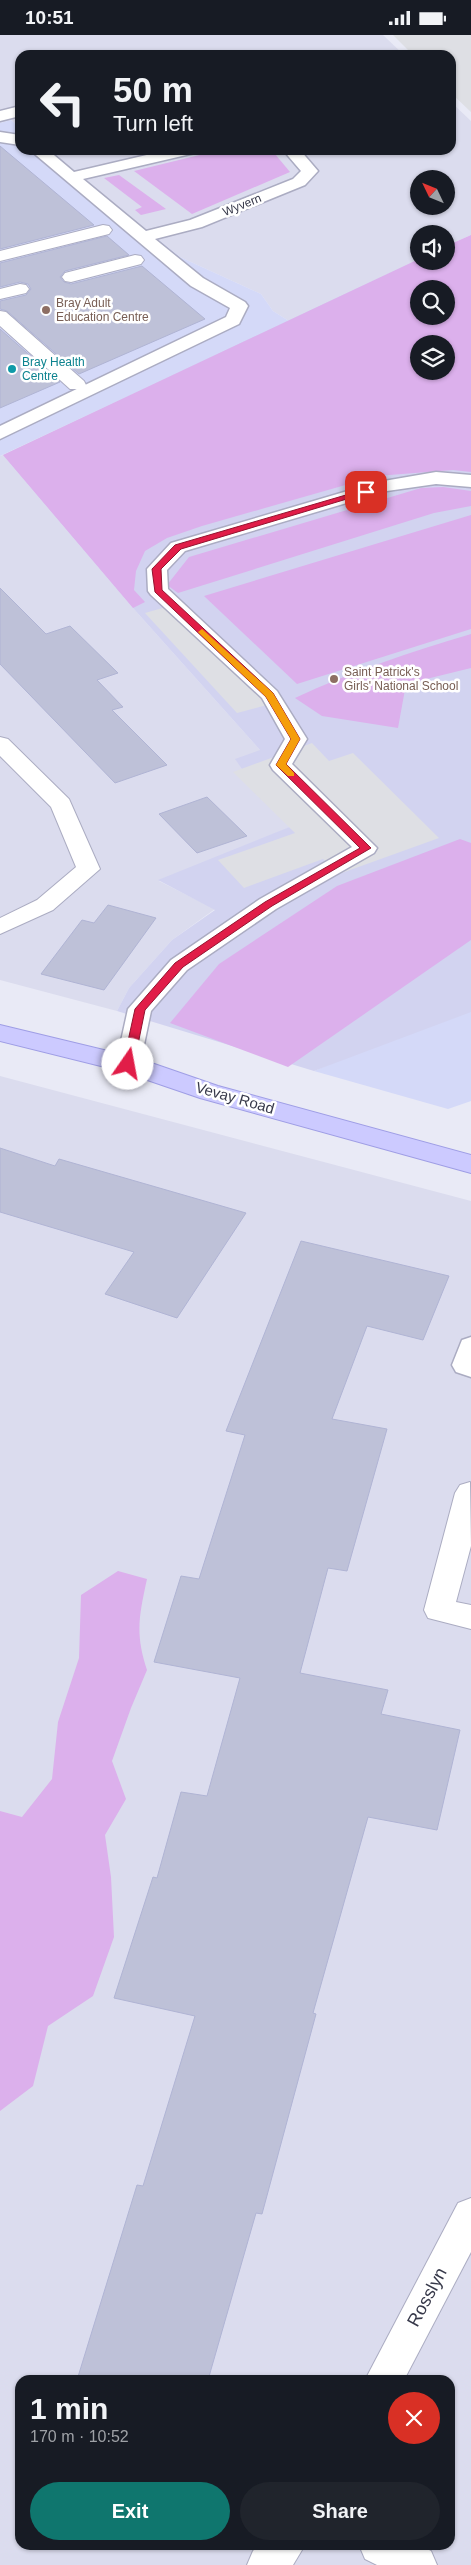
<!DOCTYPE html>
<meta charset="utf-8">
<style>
body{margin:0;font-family:Arial,sans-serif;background:#20242c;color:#f1f3f6;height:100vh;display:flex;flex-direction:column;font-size:19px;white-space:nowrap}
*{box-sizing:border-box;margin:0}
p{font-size:16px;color:#9ea1a6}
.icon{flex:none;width:28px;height:28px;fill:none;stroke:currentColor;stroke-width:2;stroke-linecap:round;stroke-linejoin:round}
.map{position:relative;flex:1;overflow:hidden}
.drawer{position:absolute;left:15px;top:2340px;width:440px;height:175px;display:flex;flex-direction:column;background:#171b24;border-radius:15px;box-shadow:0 1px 4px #0004}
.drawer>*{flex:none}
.guide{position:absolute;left:15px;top:15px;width:441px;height:105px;border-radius:15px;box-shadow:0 1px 4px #0004;background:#171b24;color:#f1f3f6;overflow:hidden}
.needle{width:32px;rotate:313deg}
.controls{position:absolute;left:410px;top:135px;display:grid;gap:10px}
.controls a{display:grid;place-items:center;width:45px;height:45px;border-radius:50%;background:#171b24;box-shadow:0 1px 4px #0004;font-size:25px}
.pin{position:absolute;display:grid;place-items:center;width:42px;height:42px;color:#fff;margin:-21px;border-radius:10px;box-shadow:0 2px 8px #0006}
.me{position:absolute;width:55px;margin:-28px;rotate:12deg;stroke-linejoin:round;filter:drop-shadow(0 0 4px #0008)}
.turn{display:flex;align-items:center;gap:18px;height:105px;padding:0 15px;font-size:22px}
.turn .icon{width:65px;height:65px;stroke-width:2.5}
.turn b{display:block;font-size:35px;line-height:42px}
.round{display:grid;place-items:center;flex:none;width:52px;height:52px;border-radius:26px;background:#20242c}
.headline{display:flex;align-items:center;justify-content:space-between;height:85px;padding:0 15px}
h1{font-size:30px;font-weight:800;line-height:38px}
.cta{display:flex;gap:10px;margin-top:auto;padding:10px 15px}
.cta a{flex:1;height:58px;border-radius:30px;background:#0f766e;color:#fff;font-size:20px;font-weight:800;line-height:58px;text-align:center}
.cta a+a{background:#20242c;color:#f1f3f6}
.status{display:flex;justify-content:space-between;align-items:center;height:35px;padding:0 25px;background:#171b24;direction:ltr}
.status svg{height:14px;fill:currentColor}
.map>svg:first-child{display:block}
</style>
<div class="status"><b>10:51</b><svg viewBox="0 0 49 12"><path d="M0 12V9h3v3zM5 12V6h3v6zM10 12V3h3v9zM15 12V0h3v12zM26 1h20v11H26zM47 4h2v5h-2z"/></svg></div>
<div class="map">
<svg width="471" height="2530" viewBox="0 0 471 2530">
<rect width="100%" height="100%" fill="#e9eaf6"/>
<g fill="#dbdcee" fill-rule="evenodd">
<path d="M0,0H383L404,20H20V93L11,85L0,88Z"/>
<path d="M451,67L471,86V200L446,211V199H419V224L289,286L273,276L261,259L180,222L47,115H451ZM419,144H446V171H419Z"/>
<path d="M3,420L133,573L261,716L236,725L293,791L159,846L215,874L172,905L129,953L117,976L0,945V421Z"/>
<path d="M0,1041L471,1166V2530H0ZM20,2345H450V2510H20Z"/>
</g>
<g fill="#d4d9f8">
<path d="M11,85L20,93V115H47L180,222L261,259L273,276L289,286L0,421V88Z"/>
<path d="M471,969V1066L448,1074L314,1036Z"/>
</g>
<path fill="#d2d3f0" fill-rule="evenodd" d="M471,200V977L314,1036L117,976L129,953L172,905L215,875L158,845L292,791L247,741L235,724L260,715L133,573L3,420L419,224V226H446ZM419,254H446V281H419ZM419,309H446V336H419Z"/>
<g fill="#dcb0ec" fill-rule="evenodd">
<path d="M220,115H267L275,119L290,137L192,179L134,136Z"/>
<path d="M119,140L166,174L141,180L135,175L142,172L104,143Z"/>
<path d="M471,200V437L453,435L377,441L202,491L167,503L145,516L136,536L134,555L145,567L133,573L3,420L419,224V226H446V211ZM419,254H446V281H419ZM419,309H446V336H419Z"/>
<path d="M443,452L471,456V471L434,478L178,558L167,550L189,522L421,453Z"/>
<path d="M471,480V594L297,649L204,561Z"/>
<path d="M471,599V633L406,649L398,693L322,681L295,663C352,636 411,617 471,599Z"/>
<path d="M460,804L471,808V905L288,1032L170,988L219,929L337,851Z"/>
<path d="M118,1536L147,1544C139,1581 135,1599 147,1635L131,1673L112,1726L126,1764L105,1800L111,1842L114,1902L93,1961L48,1991L33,2051L0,2076V1776L22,1782L52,1744L58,1687L79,1623L81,1560Z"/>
</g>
<g fill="#dedfe4">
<path d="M393,0H471V77L451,58V20H413Z"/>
<path d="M173,570L267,670L237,678L145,578Z"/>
<path d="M312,708L329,726L353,718L439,803L339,839L323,824L244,853L218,825L295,798L233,737Z"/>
</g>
<g fill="#bec1d8" stroke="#b0b4d4">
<path d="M0,111L94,190L0,214Z"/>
<path d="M107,201L129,220L65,236L60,242L64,247L71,249L142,231L205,284L79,339L7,276L0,274V266L26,260L31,254L28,249L20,247L0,252V228Z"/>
<path d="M0,294L60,347L0,373Z"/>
<path d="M0,553L46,599L70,591L118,638L97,645L123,672L112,675L167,730L115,748L0,629Z"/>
<path d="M207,762L247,801L197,818L159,779Z"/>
<path d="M108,870L156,883L104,955L41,939L82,885L94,888Z"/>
<path d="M0,1113L55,1131L59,1124L246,1178L177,1283L105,1259L134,1217L0,1177Z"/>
<path d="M301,1206L449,1241L423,1305L367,1291L332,1384L387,1394L347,1536L328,1533L300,1638L388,1655L381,1679L460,1695L437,1795L368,1782L313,1978L316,1979L262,2179L256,2178L208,2345H77L137,2150L143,2151L195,1981L114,1963L153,1842L157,1843L181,1757L207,1761L240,1643L154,1627L181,1541L199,1544L245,1400L226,1396Z"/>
</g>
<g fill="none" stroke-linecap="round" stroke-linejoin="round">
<g stroke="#abacc2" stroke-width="3">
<g id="lane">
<path d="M20,71V81L0,86V76Z"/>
<path d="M0,97L20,100V110L0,107Z"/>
<path d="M30,115H48L74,137L168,115H197L195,118L83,144L146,196L190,185L293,144L301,136L283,115H300L318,136L305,150L202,192L155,204L203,243L245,267L248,271L239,289L0,404V391L226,282L230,273L191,251Z"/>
<path d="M436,437L471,440V452L436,449L387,456L185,516L167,535L168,554L277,656L307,704L292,729L377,813L374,818L276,874L187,935L151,976L140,1029L137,1035L128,1037L119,1035L116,1029L128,974L171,925L260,864L352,812L273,735L270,730L285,704L262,663L151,560L148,556L147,534L171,508L378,447Z"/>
<path d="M471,1302V1342L456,1337L452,1330L462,1305Z"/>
</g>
</g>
<g stroke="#abacc2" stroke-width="2">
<g id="street">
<path d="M103,190L109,191L112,195L109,199L0,226V216Z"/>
<path d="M135,220L141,221L144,225L141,229L71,247L65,246L62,242L65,238Z"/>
<path d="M20,249L26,250L29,254L26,258L0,264V254Z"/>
<path d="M0,276L6,277L84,346L86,350L84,354H70L0,291Z"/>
<path d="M0,702L8,704L69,764L100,834L53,875L0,899V883L37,865L76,832L51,772L0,721Z"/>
<path d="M470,1447L471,1511L456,1567L471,1570V1594L428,1583L424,1575L455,1458L460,1450Z"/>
<path d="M471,2163V2217L404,2345H365L458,2168Z"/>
<path d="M258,2510H305L293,2530H247L253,2516Z"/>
<path d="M359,2510H419L431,2516L437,2530H377L365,2524Z"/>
</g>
</g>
<g stroke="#9f9ee5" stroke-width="2">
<path id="secondary" d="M0,990L137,1023L218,1051L471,1120V1138L200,1063L121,1036L0,1006Z"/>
</g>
<use href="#lane" fill="#fff" fill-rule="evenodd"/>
<use href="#street" fill="#fff" fill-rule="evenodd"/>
<use href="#secondary" fill="#cccaff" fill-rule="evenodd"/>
</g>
<path fill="#e11d48" stroke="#92132f" d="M363,455L370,457L181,514L161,534L162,555L273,658L300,704L286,729L371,813L272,871L183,932L145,975L134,1029L128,1033L125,1032L123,1029L135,974L175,928L265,867L360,813L278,732L276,730L291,704L266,662L155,557L152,534L175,510Z"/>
<path fill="#f59e0b" d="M202,594L273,658L300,704L286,729L294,738V741H288L276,730L291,704L266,662L199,598L198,597Z"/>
<g fill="#8d6e63" stroke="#fff" stroke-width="2">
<circle cx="46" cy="275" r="5"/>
<circle cx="334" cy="644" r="5"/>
</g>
<circle fill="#0f9aa8" stroke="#fff" stroke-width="2" cx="12" cy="334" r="5"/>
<g text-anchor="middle" stroke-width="5" stroke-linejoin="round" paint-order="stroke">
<g font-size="12" fill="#37394a" stroke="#fff">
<text transform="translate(242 170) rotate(-22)" y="4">Wyvern</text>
</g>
<g font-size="12" fill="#785e54" stroke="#fff" text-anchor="start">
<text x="56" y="272">Bray Adult<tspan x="56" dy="14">Education Centre</tspan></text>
<text x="344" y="641">Saint Patrick's<tspan x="344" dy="14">Girls' National School</tspan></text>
</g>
<g font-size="12" fill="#0d838f" stroke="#fff" text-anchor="start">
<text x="22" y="331">Bray Health<tspan x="22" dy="14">Centre</tspan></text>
</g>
<g font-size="15" fill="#37394a" stroke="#fff">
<text transform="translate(235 1063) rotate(16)" y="5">Vevay Road</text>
</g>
<g font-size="18" fill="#37394a" stroke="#fff">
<text transform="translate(427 2262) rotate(-62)" y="6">Rosslyn</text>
</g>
</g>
</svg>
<div class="controls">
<a><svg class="needle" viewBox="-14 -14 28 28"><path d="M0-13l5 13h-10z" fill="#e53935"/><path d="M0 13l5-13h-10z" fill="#9ea1a6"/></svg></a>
<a><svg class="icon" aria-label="sound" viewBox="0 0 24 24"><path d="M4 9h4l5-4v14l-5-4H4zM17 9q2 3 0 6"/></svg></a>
<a><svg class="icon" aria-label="search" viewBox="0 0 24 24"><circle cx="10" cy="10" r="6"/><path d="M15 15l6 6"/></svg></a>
<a><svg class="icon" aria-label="layers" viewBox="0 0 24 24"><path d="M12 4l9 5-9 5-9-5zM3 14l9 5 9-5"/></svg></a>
</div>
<div class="pin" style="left:366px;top:457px;background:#d93025"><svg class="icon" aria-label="arrive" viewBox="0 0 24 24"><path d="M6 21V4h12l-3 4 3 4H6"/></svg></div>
<svg class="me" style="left:128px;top:1029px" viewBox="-20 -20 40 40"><circle r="19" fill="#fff"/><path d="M0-13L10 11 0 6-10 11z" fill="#e11d48"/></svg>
<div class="guide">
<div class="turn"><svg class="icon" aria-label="left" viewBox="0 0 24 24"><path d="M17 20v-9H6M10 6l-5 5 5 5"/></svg><div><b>50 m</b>Turn left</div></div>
</div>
<section class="drawer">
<div class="headline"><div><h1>1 min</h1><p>170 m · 10:52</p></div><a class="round" style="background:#d93025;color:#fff"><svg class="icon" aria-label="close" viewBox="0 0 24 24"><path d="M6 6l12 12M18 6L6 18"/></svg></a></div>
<div class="cta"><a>Exit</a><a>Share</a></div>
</section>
</div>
